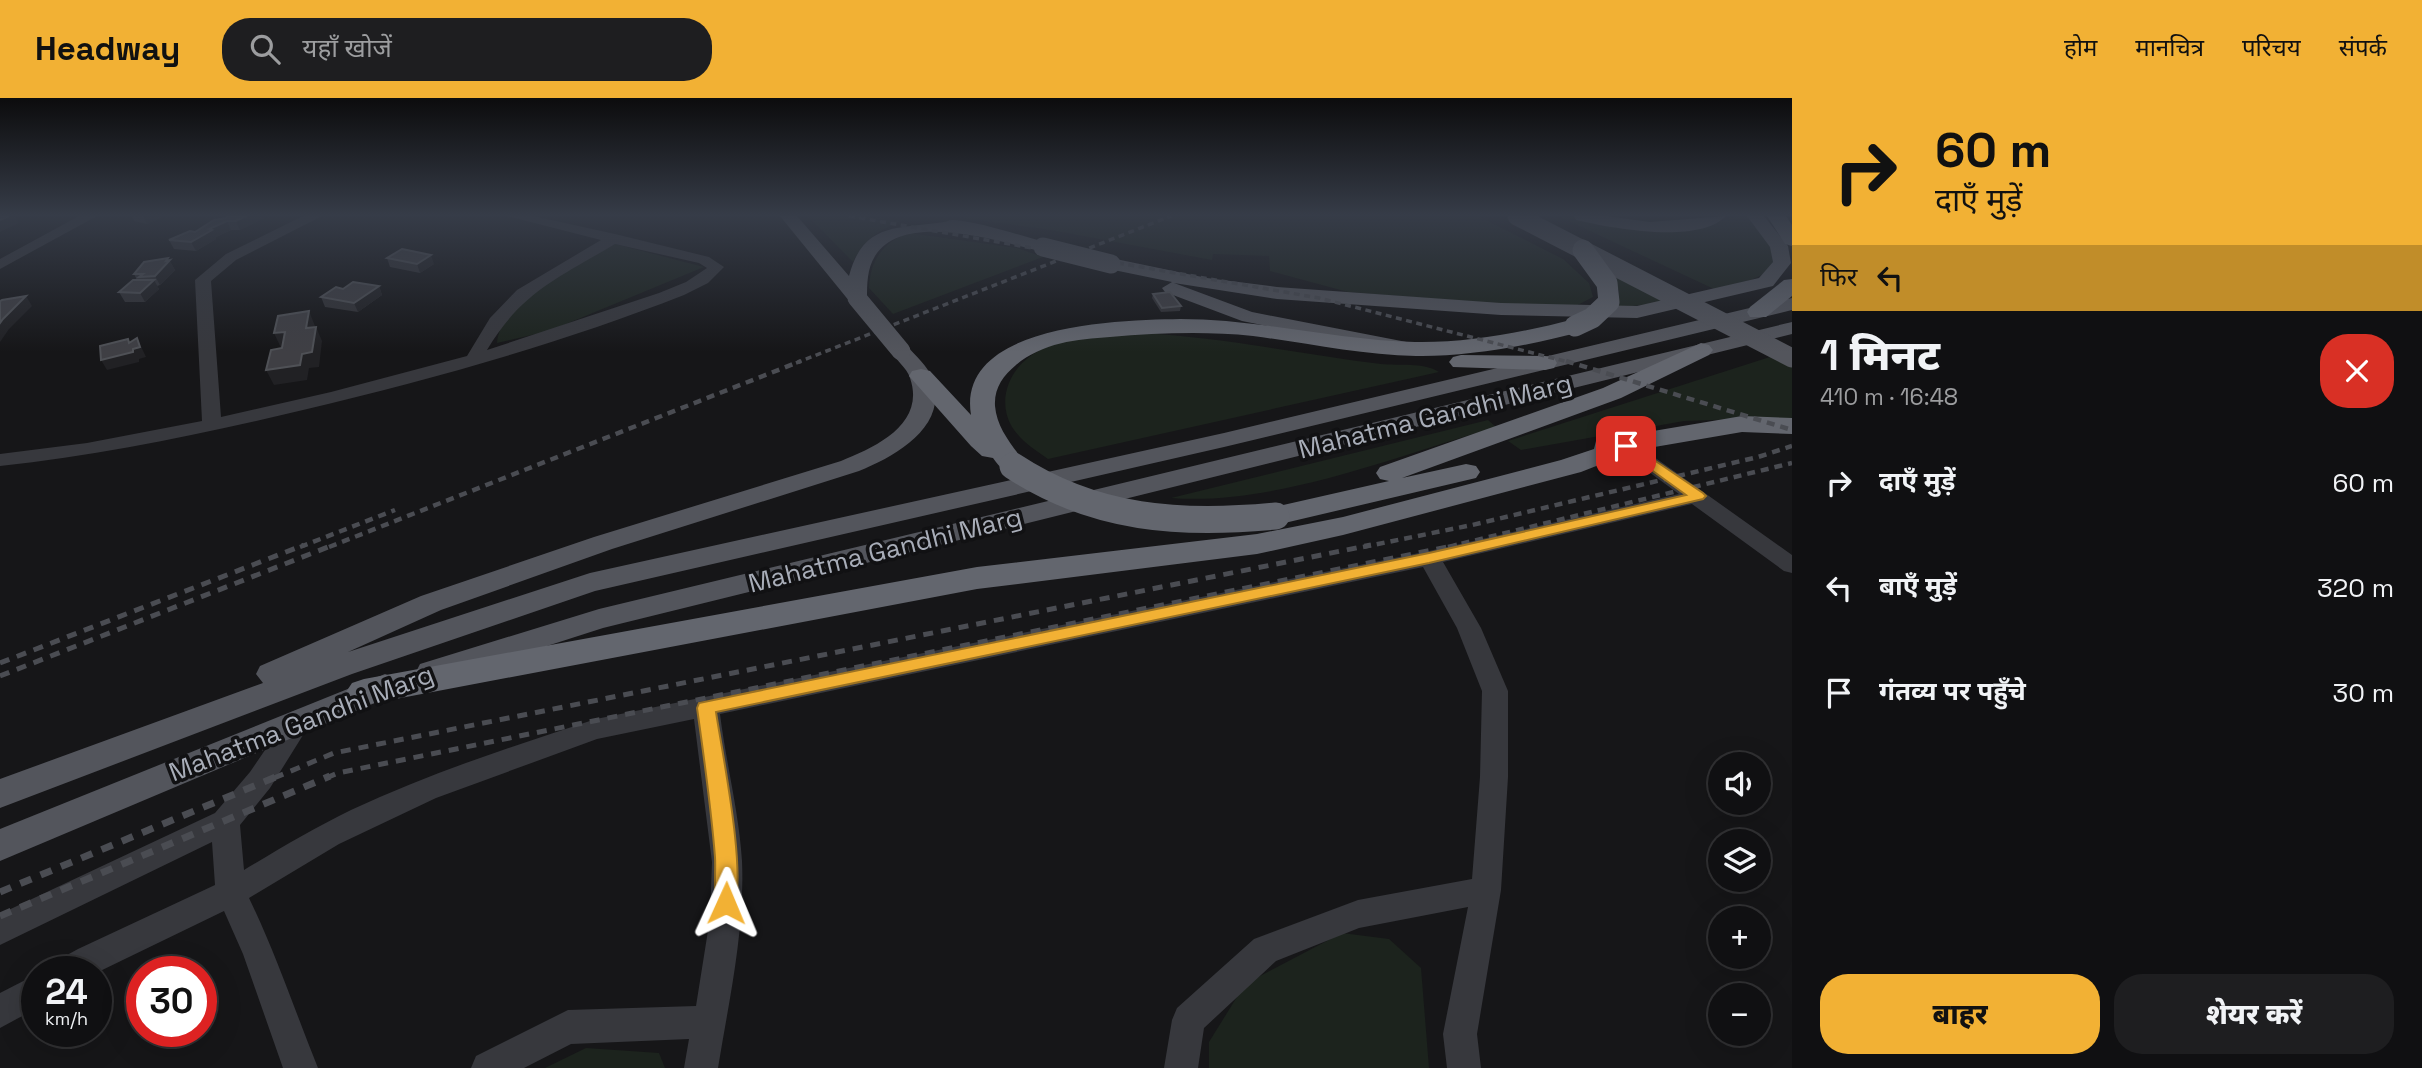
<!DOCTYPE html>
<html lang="hi">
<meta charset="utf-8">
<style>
body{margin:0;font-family:"Space Grotesk","Noto Sans Devanagari",sans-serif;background:#1e1e20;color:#f1f3f6;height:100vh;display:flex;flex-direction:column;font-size:26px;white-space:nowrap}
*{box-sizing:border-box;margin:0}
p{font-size:23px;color:#9c9d9f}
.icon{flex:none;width:38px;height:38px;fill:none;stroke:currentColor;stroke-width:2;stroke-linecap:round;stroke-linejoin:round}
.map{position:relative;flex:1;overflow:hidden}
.details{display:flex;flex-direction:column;background:#101012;width:630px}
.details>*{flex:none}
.top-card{background:#f2b134;color:#111;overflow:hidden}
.buttons{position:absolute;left:1708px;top:654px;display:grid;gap:14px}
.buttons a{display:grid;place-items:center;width:63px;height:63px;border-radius:50%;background:#101012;box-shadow:0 7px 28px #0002,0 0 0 2px #303032;font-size:35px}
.speed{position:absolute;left:21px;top:858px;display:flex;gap:14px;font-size:35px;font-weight:700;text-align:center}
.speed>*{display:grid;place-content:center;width:91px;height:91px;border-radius:50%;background:#101012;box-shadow:0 7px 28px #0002,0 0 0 2px #303032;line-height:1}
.speed small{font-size:18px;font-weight:400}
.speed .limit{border:10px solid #d22;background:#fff;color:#111}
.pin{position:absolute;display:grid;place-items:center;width:60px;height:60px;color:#fff;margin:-30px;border-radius:14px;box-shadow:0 4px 10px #0006}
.me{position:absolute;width:77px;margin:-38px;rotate:1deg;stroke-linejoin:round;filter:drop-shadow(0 0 5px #0008)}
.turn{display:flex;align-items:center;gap:24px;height:147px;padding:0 28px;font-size:32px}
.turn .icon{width:91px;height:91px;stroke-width:2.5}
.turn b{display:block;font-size:49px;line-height:60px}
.then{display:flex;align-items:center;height:66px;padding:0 28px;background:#0003;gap:14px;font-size:26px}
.round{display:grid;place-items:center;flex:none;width:74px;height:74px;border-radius:28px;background:#1e1e20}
.head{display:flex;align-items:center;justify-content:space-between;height:119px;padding:0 28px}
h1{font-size:42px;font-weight:800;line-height:52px}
.cta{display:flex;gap:14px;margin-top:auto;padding:14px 28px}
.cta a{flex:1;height:80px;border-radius:28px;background:#f2b134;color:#111;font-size:28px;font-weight:800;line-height:80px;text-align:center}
.cta a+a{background:#1e1e20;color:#f1f3f6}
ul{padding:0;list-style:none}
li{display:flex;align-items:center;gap:21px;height:105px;padding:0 28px}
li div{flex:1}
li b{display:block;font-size:26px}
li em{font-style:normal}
header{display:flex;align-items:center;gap:42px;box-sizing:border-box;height:98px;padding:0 35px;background:#f2b134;color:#111}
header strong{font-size:33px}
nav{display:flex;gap:38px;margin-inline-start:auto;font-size:24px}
.search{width:490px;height:63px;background:#1e1e20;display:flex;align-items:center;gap:18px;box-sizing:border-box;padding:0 24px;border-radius:28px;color:#9c9d9f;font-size:26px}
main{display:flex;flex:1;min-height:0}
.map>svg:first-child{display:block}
</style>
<header>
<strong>Headway</strong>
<div class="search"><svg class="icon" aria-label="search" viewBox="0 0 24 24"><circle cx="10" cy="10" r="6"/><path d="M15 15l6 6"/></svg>यहाँ खोजें</div>
<nav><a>होम</a><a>मानचित्र</a><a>परिचय</a><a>संपर्क</a></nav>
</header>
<main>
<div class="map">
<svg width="1792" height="970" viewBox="0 0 1792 970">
<rect width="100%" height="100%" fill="#161618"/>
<g fill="#1c231d">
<path d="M808,118H866L901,123C879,132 863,142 853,164Z"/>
<path d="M950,118H1478L1563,161L1589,185L1593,199L1570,211L1348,194L1270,173L1269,158L1213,156L1212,162L1051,132Z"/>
<path d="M1558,118C1600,118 1642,131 1684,131C1708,131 1725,118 1748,118L1775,153L1774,165L1766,175L1751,182L1714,191Z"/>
<path d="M909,135L1017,150L1043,159L893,216L869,190C870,162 883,144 909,135Z"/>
<path d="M615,146L704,169L549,233L497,245C501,198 578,167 615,146Z"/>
<path d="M1605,170L1667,204L1616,210L1619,192Z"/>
<path d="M1140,235C1221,239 1301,256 1381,266C1399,268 1423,264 1439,274L1048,361C1035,352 1021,343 1012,329C994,298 1014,262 1045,250C1075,237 1108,237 1140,235Z"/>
<path d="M1773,258L1792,268V323L1743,321L1684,323L1521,352L1508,343Z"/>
<path d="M1488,322L1496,329C1397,358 1274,408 1171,400Z"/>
<path d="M1342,835L1389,841L1421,870L1429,970H1209V944L1245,886Z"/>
<path d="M586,950L659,955L665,970H545Z"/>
</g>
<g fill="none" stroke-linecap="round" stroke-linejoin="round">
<g fill="#37383d" fill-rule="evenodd">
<path d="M79,118H97L0,171V161Z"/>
<path d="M303,118H322L236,162L211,183L221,319L331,294L467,258L490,220L517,192L601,142L507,118H533L615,136L709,159L724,169L708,185L684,197C559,246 433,281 303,312C203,336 102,357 0,368V356L87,345L202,323L195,182L226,156ZM615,146L699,165L707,170L686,184L659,195L487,252C521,194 560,179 615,146Z"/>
<path d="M1626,342L1633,344L1792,457V475L1784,473L1692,406L1443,464L1481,530L1508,593V679L1501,792L1477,936L1481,970H1447L1443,936L1468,809L1359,830L1276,863L1204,930L1198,970H1164L1172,922L1177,910L1254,841L1358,802L1472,781L1480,679L1482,593L1457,530L1423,469L720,616C726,665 739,714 742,763C745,833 729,902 718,970H684L689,941L571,946L524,970H471L476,958L568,912L696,908L710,820L712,764L694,621L597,641L436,700L339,746L249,800C276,856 295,913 318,970H283L243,856L224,813L96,875L53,873L58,862L78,851L215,787L212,744L0,847V816L215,715L250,674L291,614L300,611L309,614L313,621L270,690L240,727L244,772C279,751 314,730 351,712C430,675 513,648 596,621L1429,453L1679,396L1619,352L1616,348Z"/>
<path d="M37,876V910L0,930V895Z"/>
</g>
<g fill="#53555c" fill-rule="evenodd">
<path d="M780,118H797L849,178C863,123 900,131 944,124C950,123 947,122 954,122C981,124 1021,138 1049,145L1052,149L1043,154C1001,144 904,112 875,158C867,171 867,186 867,200L857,206L850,204Z"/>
<path d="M1574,118H1606L1650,124L1726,118C1698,147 1611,130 1576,122Z"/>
<path d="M1747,118H1764L1788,148L1791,165L1773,188L1637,220L1501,217L1277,201L1174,185L1252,214L1422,247L1425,251L1422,255L1415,257L1242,223L1165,194L1162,190L1172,184L1104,170L1102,166L1111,160L1207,180L1277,189L1501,205L1637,208L1759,180L1773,164L1770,149Z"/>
<path d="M1792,200V212L1224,349L595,493L352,576L0,710V681L263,585L256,576L260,568L421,498L594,439L841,363C876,349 926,326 910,280C907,270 896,262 890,253L894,249H908C916,258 927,268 932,279C950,328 896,358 859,373L612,451L441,512L348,554L590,475L1224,335Z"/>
<path d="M1792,224V236L603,530L431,585L420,582L416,574L420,566L599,511Z"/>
<path d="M385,576L396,580L401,588L396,596L0,763V731Z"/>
</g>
<g fill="#63666e" fill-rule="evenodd">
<path d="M1767,118H1786L1792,127V148L1785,146Z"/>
<path d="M1792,181V198L1766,219H1750L1747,214L1750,209L1784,182Z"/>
<path d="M1180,221C1259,221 1336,242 1415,244C1468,245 1524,234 1575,221L1583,223L1586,228L1583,233C1534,247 1466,259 1416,258C1361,257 1307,245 1253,238C1205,233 1158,235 1110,239C1077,241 1042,245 1016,267C1003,278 994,290 995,308C997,332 1014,349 1027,368L1023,374C1007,378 1002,372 993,360L982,358L971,348L909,278L912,273L921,271L930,273L971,317C956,225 1122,222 1180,221Z"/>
<path d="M1701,245L1709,247L1713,252L1709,257L1621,300L1402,380L1466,366L1476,368L1480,374L1476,380L1276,427L1266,425L1261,418L1266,411L1389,383L1380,381L1376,375L1380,369L1603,290Z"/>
<path d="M1461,257L1545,258L1554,260L1557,265L1554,270L1545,272L1453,269L1449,264L1453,259Z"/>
<path d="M1742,318L1792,320V336L1742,334L1637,352L1581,374L1343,437L1257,456L977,491L364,607L352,603L346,594L352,585L364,581L977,469L1257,436L1343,419L1561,362L1594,351L1596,343L1606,341Z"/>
</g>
<g stroke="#4a4c52" stroke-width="3.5" stroke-dasharray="6 4.5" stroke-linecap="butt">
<path d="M849,118L1319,200L1572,265"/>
<path d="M796,265L1171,118"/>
</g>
<g stroke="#4a4c52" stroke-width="4.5" stroke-dasharray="8 6" stroke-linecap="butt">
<path d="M1566,263L1792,332"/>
<path d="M300,449L395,412"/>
<path d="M329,449L801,263"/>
<path d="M1363,449L1472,427L1758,359L1792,348"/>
<path d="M1448,449L1792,365"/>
</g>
<g stroke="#4a4c52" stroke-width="5" stroke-dasharray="10 8" stroke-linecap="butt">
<path d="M0,565L304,447"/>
<path d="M0,578L333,447"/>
<path d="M274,680L334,655L1371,447"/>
<path d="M326,680L338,675L1457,447"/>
</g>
<g stroke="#4a4c52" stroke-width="7" stroke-dasharray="12 10" stroke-linecap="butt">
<path d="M0,794L278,678"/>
<path d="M0,818L330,678"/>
</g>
<g stroke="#53555c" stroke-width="19">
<path d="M1517,118L1792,260"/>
<path d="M1043,149L1111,166"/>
<path d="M857,200L901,253"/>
</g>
<path stroke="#63666e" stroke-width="21" d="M1575,228L1592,220L1609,204L1607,185L1583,152"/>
<path stroke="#63666e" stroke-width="27" d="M1013,368C1095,422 1181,427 1276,418"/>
</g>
<g fill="#323236">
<path d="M132,118H164L147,126L134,123Z"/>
<path d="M225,118H264V120L240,132H231L216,139V141L196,153L174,151L169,142L195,134L226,120Z"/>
<path d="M387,160L434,166L420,175L390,169Z"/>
<path d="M169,162L175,172L160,187L157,188L159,191L145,204H125L119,194L137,182L134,176Z"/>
<path d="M379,188L382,197L358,214L325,209L321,199L343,191Z"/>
<path d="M1153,196L1181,208L1180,213L1161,214L1152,200Z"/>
</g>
<g fill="#212124">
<path d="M9,118H15L19,125L0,134V122Z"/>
<path d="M143,118H164L147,126Z"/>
<path d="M246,118H264V120L240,132L236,123Z"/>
<path d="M227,123L231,132L216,139V141L196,153L191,144L209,131Z"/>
<path d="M431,157L434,166L420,175L417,166Z"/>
<path d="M168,160L175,172L160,187L155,178Z"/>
<path d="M154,182L159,191L145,204L140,195Z"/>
<path d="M379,188L382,197L358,214L354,205Z"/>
<path d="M26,198L32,208L9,231L0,244V225Z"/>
<path d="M309,213L315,228L312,245L306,230Z"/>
<path d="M316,229L322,243L319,269L309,270L307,282L274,287L266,272L302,256Z"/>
<path d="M285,234L291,248L281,250L274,235Z"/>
<path d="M137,240L146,259L139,261V264L107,272L101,262L128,241L134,251Z"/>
</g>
<g fill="#3f3f44" stroke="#4f5156" stroke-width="2">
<path d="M0,118H9L0,122Z"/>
<path d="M228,118H246L236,123H227L209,131L212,132L191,144L169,142L190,133L195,134L214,122L226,120Z"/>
<path d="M402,151L431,157L417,166L387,160Z"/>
<path d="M168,160L166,163L170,162L155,178L139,179L143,176H134L144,164Z"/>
<path d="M133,182H154L140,195L119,194Z"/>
<path d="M353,184L379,188L354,205L321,199L336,189L343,191Z"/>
<path d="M1170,194L1181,208L1162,210L1153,196Z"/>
<path d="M26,198L3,221L0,225V203L2,202Z"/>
<path d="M309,213L306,230L316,229L312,254L302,256L300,267L266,272L271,252L282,250L285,234L274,235L278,218Z"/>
<path d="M137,240L140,249L133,251V254L101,262L100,248L128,241L129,245Z"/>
</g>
<linearGradient id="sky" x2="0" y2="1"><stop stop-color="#0c0c0d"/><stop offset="0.46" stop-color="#363c48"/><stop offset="1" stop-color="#363c48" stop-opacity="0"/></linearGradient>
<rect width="1792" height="254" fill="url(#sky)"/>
<path fill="#f2b134" stroke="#9d7322" stroke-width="2" d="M1626,343L1703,395L1706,398L1703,401L1429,465L716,614C722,654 748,780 733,812L726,815L718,812C713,800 716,774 715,759C711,709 704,659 697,610L699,605L1429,455L1686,397L1621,350L1619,348Z"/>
<g text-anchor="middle" stroke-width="7" stroke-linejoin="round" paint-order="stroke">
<g font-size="26" fill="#a8adb8" stroke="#111113">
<text transform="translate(1435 318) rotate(-14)" y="9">Mahatma Gandhi Marg</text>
<text transform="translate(885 452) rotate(-14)" y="9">Mahatma Gandhi Marg</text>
<text transform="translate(301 625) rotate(-21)" y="9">Mahatma Gandhi Marg</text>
</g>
</g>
</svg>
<div class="buttons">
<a><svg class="icon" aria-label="sound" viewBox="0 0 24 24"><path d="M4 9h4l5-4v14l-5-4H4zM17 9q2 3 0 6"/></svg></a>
<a><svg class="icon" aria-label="layers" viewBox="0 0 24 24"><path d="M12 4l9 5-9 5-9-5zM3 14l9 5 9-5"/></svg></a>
<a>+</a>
<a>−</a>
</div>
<div class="speed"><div>24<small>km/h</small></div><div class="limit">30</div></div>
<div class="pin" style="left:1626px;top:348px;background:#d93025"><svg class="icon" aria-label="arrive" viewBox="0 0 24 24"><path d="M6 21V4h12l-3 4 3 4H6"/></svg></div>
<svg class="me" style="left:726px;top:805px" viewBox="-20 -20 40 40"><path d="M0-17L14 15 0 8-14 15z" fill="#f2b134" stroke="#fff" stroke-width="4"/></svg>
</div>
<section class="details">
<div class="top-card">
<div class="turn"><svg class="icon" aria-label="right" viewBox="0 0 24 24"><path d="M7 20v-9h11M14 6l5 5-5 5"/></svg><div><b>60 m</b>दाएँ मुड़ें</div></div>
<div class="then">फिर<svg class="icon" aria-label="left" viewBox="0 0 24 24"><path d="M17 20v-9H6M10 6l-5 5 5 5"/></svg></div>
</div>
<div class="head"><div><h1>1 मिनट</h1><p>410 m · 16:48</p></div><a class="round" style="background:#d93025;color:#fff"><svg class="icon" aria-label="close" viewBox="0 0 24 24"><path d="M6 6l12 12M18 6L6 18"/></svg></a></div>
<ul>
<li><svg class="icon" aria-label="right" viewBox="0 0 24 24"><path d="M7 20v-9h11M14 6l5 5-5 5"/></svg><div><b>दाएँ मुड़ें</b></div><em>60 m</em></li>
<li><svg class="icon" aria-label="left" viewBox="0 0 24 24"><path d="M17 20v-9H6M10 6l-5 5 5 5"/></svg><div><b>बाएँ मुड़ें</b></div><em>320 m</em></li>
<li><svg class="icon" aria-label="arrive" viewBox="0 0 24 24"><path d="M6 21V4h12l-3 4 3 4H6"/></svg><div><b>गंतव्य पर पहुँचे</b></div><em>30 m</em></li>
</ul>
<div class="cta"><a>बाहर</a><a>शेयर करें</a></div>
</section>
</main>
